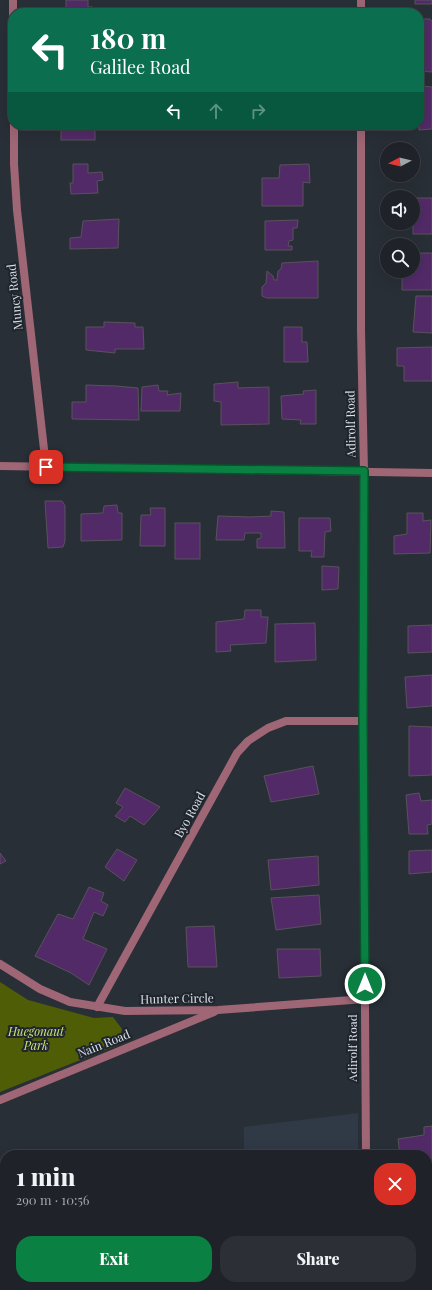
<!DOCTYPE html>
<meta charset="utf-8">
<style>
body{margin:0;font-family:"Playfair Display",serif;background:#2c2f35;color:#f1f3f6;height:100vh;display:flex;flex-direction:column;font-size:15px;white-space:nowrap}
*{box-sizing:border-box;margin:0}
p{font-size:13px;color:#a1a4a8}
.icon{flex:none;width:22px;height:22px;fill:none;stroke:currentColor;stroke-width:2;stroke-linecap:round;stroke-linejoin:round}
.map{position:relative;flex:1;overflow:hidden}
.side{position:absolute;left:0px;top:1150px;width:432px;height:140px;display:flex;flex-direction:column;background:#1f2329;border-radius:16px 16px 0 0;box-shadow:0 4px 16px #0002,0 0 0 1px #3c4046}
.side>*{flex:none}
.top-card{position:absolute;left:8px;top:8px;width:416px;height:122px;border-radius:16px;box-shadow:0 4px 16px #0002,0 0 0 1px #3c4046;background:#0b6e4f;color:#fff;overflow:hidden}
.needle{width:26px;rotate:263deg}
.buttons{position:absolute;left:380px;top:142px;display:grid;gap:8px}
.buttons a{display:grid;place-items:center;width:40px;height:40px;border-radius:50%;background:#1f2329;box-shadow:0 4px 16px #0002,0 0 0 1px #3c4046;font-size:20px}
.pin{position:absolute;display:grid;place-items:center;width:34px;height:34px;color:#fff;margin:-17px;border-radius:8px;box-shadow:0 2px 6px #0006}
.me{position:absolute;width:44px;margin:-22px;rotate:0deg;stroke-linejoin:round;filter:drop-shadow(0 0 3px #0008)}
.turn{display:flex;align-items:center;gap:14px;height:84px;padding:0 16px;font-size:18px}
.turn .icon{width:52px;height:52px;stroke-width:2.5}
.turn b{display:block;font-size:28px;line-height:34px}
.lanes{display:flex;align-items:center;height:38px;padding:0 16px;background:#0003;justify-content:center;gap:20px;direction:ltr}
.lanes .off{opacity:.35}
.round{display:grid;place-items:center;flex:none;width:42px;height:42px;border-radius:16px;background:#2c2f35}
.overview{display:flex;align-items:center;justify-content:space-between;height:68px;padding:0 16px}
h1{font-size:24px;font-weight:800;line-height:30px}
.cta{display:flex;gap:8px;margin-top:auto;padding:8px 16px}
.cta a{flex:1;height:46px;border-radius:16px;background:#0b8043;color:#fff;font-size:16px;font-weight:800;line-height:46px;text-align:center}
.cta a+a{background:#2c2f35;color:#f1f3f6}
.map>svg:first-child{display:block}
</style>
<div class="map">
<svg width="432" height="1290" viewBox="0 0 432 1290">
<rect width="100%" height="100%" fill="#292f37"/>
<g fill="#303946">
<path d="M358,1113V1155H244V1127Z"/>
<rect x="207" y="1285" width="153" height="5"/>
</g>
<path fill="#4f5d06" d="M0,982L28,1000L94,1018L113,1017L122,1029L118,1045L0,1092Z"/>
<path fill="#5d6d17" d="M38,1285H207V1290H39Z"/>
<g fill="#522a68" stroke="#58525c">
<path d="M66,0H88V7H93L92,13H66Z"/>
<rect x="415" y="0" width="17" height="4"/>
<path d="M419,19H430L432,21V72L419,71Z"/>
<path d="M419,86L432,87V129L419,130Z"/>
<rect x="61" y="125" width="34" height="15"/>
<path d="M73,164H88V173L102,172L103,180L97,181L98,193L71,194L70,183H73Z"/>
<path d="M309,164L310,183L303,182V206H262V178H279L280,165Z"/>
<rect x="413" y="198" width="19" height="36"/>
<path d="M119,219L118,248L70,249V238L81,237L83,221Z"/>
<path d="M298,220L297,228H293V240L289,241L288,246H292V250H265V221Z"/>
<path d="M413,253H432V290H402V271H413Z"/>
<path d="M318,261V298H267L262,296V287L266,283L267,271L273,276L274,280H277L278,271L281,269L282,263Z"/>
<path d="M416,296H432V333L413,332Z"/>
<path d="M104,322L135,323V327H143L144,349H115V353L86,350V327H104Z"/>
<path d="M284,327H302V342H307L308,362H284Z"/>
<path d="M432,347V381H404V366H397V348Z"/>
<path d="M238,382V388L269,387V424L221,425V402L214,401V384Z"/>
<path d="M86,385L116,386L138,388L139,420L72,419V402H86Z"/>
<path d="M158,385L159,391H168L167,395L181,393L180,411H141L142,387Z"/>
<path d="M316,390V424H300L301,420L282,419L281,396L304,394L303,391Z"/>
<path d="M45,501H62L65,506V541L63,547L48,548Z"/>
<path d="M117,505L118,513H122V540L81,541V514L103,513L104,506Z"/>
<path d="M150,508H165V546H140L141,515H151Z"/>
<path d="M271,511L284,512L285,548H257V539L261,538V533H245L244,540H216L218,516L251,517L271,516Z"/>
<path d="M407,513H423V521L431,520L430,553L394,554V536L407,534Z"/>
<path d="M299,518H330L331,531L325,532L324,557H311L312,551H299Z"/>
<rect x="175" y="523" width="25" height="36"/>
<path d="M322,566L339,567L338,589L322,590Z"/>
<path d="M245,610H261V617H268L266,643L230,645L231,651L216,652V622L244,619Z"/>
<path d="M315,623L316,660L275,662V624Z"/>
<path d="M432,625V652L408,653V626Z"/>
<path d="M432,675V706L407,708L405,677Z"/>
<path d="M409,726L432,727V775L409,776Z"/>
<path d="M313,766L319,794L271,802L264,776Z"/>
<path d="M125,788L160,807L144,825L130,816L125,822L115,816L123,807L116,803Z"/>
<path d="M419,793L421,801L432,800V824L427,825L428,834H409L406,795Z"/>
<path d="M117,849L137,860L124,881L105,867Z"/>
<path d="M432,850V872L409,874V851Z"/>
<path d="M0,853L6,861L0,864Z"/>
<path d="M318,856L319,885L271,890L268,860Z"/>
<path d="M89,887L104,893L101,901L108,905L103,916L94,912L83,939L107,949L89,985L71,973L35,956L58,914L73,919Z"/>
<path d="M319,895L321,924L276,930L271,898Z"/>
<path d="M214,926L217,967H188L186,927Z"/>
<path d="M277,949H320L321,976L279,978Z"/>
<path d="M432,1126V1164L427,1165V1155H400L398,1139L424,1135V1127Z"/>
<path d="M432,1180V1228H427V1181Z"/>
<path d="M215,1285H304L305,1290H216Z"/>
</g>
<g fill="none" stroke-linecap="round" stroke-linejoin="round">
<path stroke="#9f6675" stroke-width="8" d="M313,1285V1290"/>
<g stroke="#9f6675" stroke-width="8">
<path d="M13,0V29"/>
<path d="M361,13V0"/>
<path d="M14,125V164L17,210L46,467"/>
<path d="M361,125V330L364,471L363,721L366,1155"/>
<path d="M0,466L432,473"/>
<path d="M0,964L40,989L70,1002L125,1011L218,1010L365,999"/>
<path d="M97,1007L237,753L248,741L268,728L286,721H363"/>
<path d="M0,1100L214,1012"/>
<path d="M367,1285V1290"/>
</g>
</g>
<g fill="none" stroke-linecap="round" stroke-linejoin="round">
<g stroke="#07532c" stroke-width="10">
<path id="route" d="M46,467L364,471L363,721L365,984"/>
</g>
<use href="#route" stroke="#0b8043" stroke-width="7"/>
</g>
<g text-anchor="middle" stroke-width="4" stroke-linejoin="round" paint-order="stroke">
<g font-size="12" fill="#dce0e6" stroke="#1f252d">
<text transform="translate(15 297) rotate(-96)" y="4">Muncy Road</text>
<text transform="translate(351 424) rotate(-91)" y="4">Adirolf Road</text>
<text transform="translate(190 815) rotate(-61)" y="4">Byo Road</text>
<text transform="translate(177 999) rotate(-1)" y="4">Hunter Circle</text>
<text transform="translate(104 1044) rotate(-22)" y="4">Nain Road</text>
<text transform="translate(353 1048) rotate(-90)" y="4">Adirolf Road</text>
</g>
<g font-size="12" font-style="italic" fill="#cbe376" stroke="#1f252d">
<text x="36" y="1036">Huegonaut<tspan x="36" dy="14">Park</tspan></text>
</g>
</g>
</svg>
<div class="buttons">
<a><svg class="needle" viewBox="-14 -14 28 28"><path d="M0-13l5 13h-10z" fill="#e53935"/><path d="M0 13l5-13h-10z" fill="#a1a4a8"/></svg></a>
<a><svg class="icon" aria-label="sound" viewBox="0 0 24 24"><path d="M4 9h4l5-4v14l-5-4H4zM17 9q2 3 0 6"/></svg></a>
<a><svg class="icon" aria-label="search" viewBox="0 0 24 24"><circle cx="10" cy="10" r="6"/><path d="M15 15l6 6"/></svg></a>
</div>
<div class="pin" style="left:46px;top:467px;background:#d93025"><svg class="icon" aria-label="arrive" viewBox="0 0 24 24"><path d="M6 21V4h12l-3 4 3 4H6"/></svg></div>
<svg class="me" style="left:365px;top:984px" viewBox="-20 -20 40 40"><circle r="17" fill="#0b8043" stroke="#fff" stroke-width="3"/><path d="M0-11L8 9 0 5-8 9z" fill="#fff"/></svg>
<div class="top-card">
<div class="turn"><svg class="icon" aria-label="left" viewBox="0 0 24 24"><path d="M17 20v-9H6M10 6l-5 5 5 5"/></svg><div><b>180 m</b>Galilee Road</div></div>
<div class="lanes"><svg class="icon" aria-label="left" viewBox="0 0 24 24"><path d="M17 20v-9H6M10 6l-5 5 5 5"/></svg><svg class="icon off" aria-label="ahead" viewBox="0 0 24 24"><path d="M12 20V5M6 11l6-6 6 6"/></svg><svg class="icon off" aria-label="right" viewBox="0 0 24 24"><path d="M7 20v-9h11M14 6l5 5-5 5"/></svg></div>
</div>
<section class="side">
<div class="overview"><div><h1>1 min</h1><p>290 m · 10:56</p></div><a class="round" style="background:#d93025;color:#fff"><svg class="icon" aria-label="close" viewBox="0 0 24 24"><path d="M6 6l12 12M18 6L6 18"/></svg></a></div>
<div class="cta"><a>Exit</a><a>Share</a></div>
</section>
</div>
